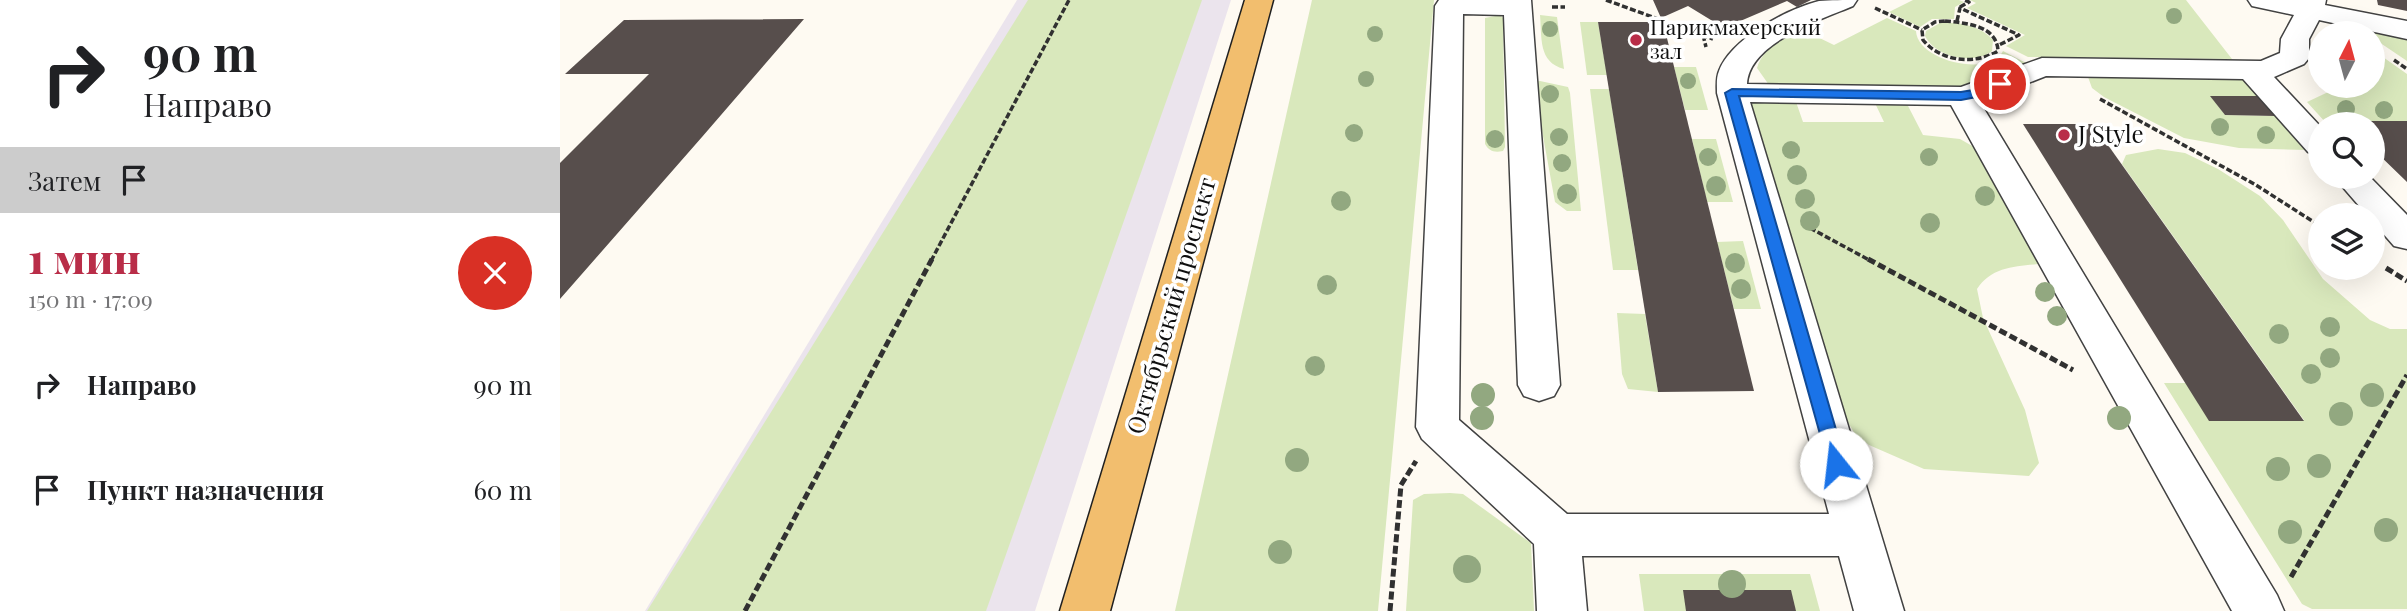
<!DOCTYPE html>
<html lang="ru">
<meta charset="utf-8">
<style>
body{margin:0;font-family:"Playfair Display",serif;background:#f6f6f6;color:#202124;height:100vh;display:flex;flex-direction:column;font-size:26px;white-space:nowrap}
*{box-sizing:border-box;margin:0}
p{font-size:23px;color:#757577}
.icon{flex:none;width:38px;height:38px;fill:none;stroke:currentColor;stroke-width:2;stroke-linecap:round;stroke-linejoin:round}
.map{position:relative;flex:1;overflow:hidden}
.details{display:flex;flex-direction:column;background:#fff;width:560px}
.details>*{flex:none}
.banner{background:#fff;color:#202124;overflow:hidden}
.needle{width:46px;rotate:6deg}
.tools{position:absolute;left:1748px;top:21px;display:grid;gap:14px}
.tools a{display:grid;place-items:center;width:77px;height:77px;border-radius:50%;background:#fff;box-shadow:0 7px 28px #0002;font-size:35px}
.pin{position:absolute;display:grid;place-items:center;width:60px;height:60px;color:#fff;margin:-30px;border:4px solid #fff;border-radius:50%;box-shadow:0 2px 7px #0007}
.me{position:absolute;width:77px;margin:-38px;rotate:344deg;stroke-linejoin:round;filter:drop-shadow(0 0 5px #0008)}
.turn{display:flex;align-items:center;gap:24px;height:147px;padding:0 28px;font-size:32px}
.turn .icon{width:91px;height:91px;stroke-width:2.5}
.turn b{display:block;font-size:49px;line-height:60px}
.then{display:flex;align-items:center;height:66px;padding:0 28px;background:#0003;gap:14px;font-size:26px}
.round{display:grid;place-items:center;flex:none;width:74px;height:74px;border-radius:37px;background:#f6f6f6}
.head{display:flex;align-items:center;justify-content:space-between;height:119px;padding:0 28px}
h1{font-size:42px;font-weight:800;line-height:52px;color:#b92d48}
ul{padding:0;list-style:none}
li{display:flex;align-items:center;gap:21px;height:105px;padding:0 28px}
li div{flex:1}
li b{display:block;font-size:26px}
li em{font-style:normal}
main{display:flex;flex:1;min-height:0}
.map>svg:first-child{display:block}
</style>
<main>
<section class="details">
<div class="banner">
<div class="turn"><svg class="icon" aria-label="right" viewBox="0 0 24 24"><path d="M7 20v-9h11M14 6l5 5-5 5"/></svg><div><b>90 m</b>Направо</div></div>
<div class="then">Затем<svg class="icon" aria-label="arrive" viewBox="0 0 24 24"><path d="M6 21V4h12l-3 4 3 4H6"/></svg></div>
</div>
<div class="head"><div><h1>1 мин</h1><p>150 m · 17:09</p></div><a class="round" style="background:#d93025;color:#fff"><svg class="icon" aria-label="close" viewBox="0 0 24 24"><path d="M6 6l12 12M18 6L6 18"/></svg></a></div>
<ul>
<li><svg class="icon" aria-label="right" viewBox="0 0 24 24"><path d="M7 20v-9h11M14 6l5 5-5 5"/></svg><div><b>Направо</b></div><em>90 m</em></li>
<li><svg class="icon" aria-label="arrive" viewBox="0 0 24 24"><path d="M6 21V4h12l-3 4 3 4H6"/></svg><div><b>Пункт назначения</b></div><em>60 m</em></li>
</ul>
</section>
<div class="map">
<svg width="1847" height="611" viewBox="0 0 1847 611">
<rect width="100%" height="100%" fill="#fefaf2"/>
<path fill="#ebe4ed" d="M457,0H671L475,611H85Z"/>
<g fill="#d9e8bc">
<path d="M468,0H642L426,611H87Z"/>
<path d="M752,0H874L818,611H615Z"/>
<path d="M1353,0H1399L1404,2L1395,7L1394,19H1372L1360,27L1329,12Z"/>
<path d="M1410,0H1626L1672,59L1468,57L1446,46L1465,35L1407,8L1416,3Z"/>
<path d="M940,15L943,18L945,147L943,151C934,153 929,151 925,144V18Z"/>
<path d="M980,15L997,17L1004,69C978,62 982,38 980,15Z"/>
<path d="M1327,18L1356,31C1357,61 1431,78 1443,51L1468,64L1397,89L1209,85L1197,68C1203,47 1224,38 1243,30L1274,45Z"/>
<path d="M1020,22H1038L1047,75H1027Z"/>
<path d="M1790,22L1847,34V61L1813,38V33H1806Z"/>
<path d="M1380,23C1399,22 1419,25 1433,40L1432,51C1414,65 1376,58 1365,36L1366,31Z"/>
<path d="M1813,50L1847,74V121L1767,124L1747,102L1781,86H1813Z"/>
<path d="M1114,67H1136L1148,110H1125Z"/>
<path d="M1536,74L1682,77L1699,96H1651L1665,115L1715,116L1747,150L1679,148L1624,138L1544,97L1532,88L1528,77Z"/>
<path d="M980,81L1008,87L1010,93L1021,211H1007L995,202L981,125L968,100L970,83Z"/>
<path d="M1030,89H1049L1078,270H1053Z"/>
<path d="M1185,98L1235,99L1243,122H1324L1314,101L1347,104L1363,135L1400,139L1414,147L1480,264C1456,266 1431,267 1417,289L1423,318L1465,410L1479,463L1469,476L1364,469L1309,445L1295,434L1284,416Z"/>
<path d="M1132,139H1156L1173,202H1147Z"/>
<path d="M1598,149L1625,153L1658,169L1700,196L1723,220L1763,279L1810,320L1830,329H1847V609H1752L1742,604L1604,383H1626L1650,421L1744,420L1562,164L1566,155Z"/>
<path d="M1183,241L1201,309H1174L1157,242Z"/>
<path d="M1057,313L1085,314L1098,392L1068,389L1062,374Z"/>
<path d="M890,493L903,494L971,543L974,611H846L853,500L864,494Z"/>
<path d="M1079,574H1250L1260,611H1084Z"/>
</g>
<g fill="#574e4c">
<path d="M1093,0H1251L1237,7L1227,1L1164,28L1128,6L1101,18Z"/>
<path d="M1817,0H1847V11L1818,5Z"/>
<path d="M244,19L142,137L0,299V163L89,74H5L64,20Z"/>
<path d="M1038,22H1103L1194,391L1098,392Z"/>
<path d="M1650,96H1699L1715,116L1665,115Z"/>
<path d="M1786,121H1847V182L1813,149V124H1788Z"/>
<path d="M1463,124H1533L1744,421H1649Z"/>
<path d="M1123,590H1231L1236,611H1126Z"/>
</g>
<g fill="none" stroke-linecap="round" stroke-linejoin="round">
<g stroke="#424242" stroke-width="3">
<g id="minor">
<path d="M879,0H971L1000,385L994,396L979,401L964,396L958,385L944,15L903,14L899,420L1007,514H1269L1157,93C1157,86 1156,78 1159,71C1171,39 1227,9 1259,1C1270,0 1285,0 1297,0L1293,6C1260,20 1189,43 1187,84L1401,87L1482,58L1701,61L1720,53L1721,39L1734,15L1692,6L1688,0H1766L1765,5L1847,21V39L1759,20L1749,39V58L1744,64L1714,77L1760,126V155L1748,152L1683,79L1486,76L1420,102L1717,595L1724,611H1672L1391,105L1190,102L1344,611H1294L1279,556H1022L1027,611H977L974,544L862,439L856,427L875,6Z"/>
<path d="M1774,177H1810L1847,215V249L1834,246L1813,222V215H1807Z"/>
</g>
</g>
<g stroke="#202020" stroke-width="3">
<path id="major" d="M685,0H713L550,611H500Z"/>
</g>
<g stroke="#313131" stroke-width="3.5" stroke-dasharray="6 2.5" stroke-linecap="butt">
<path d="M1046,0L1153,39"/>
<path d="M992,7H1005"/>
<path d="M1400,7L1409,2L1404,0"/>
<path d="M1315,8L1362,30"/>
<path d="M1385,21C1405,23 1437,25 1438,51C1415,65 1381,62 1363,40L1362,30L1375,22Z"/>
<path d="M1397,21L1400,8L1459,35L1439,45"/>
<path d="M1143,35L1146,47"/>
<path d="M1834,60L1847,69"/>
<path d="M1540,99L1696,185L1760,226"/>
<path d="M1250,228L1311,261"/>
<path d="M371,261L509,0"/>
</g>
<g stroke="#313131" stroke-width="5" stroke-dasharray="8 3.5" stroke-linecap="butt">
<path d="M1308,259L1513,370"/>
<path d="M1826,268L1847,281"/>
<path d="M1731,577L1847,375"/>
<path d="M185,611L372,259"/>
<path d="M830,611L841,485L856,461"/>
</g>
<use href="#minor" fill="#fff" fill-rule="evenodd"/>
<use href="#major" fill="#f2be6e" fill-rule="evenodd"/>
</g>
<g fill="#92a880">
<circle cx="1614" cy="16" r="8"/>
<circle cx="990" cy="29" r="8"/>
<circle cx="815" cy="34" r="8"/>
<circle cx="806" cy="79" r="8"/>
<circle cx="1128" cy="81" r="8"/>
<circle cx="990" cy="94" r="9"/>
<circle cx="1786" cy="109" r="9"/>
<circle cx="1824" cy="110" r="9"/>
<circle cx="1660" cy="127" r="9"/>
<circle cx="794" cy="133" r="9"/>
<circle cx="1706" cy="135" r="9"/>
<circle cx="999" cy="137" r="9"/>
<circle cx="935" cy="139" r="9"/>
<circle cx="1231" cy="150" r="9"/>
<circle cx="1148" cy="157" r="9"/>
<circle cx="1369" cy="157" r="9"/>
<circle cx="1002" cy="163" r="9"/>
<circle cx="1237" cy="175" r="10"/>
<circle cx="1156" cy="186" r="10"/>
<circle cx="1007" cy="194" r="10"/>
<circle cx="1425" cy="196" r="10"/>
<circle cx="1245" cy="199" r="10"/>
<circle cx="781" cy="201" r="10"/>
<circle cx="1250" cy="221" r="10"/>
<circle cx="1370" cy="223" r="10"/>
<circle cx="1175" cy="263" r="10"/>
<circle cx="767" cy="285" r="10"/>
<circle cx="1181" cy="289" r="10"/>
<circle cx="1485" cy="292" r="10"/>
<circle cx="1497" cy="316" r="10"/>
<circle cx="1770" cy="327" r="10"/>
<circle cx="1719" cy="334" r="10"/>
<circle cx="1770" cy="358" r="10"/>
<circle cx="755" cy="366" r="10"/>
<circle cx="1751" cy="374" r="10"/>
<circle cx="923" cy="395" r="12"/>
<circle cx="1812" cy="395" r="12"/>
<circle cx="1781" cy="414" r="12"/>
<circle cx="922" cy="418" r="12"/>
<circle cx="1559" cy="418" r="12"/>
<circle cx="737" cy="460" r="12"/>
<circle cx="1759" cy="466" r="12"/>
<circle cx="1718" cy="469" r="12"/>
<circle cx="1826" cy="530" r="12"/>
<circle cx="1730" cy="532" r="12"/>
<circle cx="720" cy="552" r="12"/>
<circle cx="907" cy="569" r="14"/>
<circle cx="1172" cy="584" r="14"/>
</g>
<path fill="#1a73e8" stroke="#114b97" stroke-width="2" d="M1440,80L1447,84L1445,87L1427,95L1401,100L1179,96L1286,464L1283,470L1276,472L1270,470L1165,93L1172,89L1401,92L1419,89Z"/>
<g fill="#b92d48" stroke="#fff" stroke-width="2.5">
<circle cx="1076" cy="40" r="7"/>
<circle cx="1504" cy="135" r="7"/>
</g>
<g text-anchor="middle" stroke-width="7" stroke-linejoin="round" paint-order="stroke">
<g font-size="21" fill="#0f0f0f" stroke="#fff" text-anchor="start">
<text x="1090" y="35">Парикмахерский<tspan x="1090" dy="24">зал</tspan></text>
</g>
<g font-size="24" fill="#0f0f0f" stroke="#fff" text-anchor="start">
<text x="1518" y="143">J Style</text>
</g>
<g font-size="24" fill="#0f0f0f" stroke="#fff">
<text transform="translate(612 306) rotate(-74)" y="8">Октябрьский проспект</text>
</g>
</g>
</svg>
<div class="tools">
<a><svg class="needle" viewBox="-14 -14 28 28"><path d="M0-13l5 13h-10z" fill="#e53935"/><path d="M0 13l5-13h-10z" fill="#757577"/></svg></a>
<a><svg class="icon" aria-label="search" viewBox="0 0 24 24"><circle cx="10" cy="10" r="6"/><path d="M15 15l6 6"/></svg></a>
<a><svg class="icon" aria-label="layers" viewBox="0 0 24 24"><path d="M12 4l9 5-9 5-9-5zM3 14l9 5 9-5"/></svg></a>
</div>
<div class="pin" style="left:1440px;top:84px;background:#d93025"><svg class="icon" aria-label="arrive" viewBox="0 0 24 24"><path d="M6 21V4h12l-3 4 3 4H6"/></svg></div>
<svg class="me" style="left:1276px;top:464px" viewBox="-20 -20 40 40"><circle r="19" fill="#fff"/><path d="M0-13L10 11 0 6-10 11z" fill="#1a73e8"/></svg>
</div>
</main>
